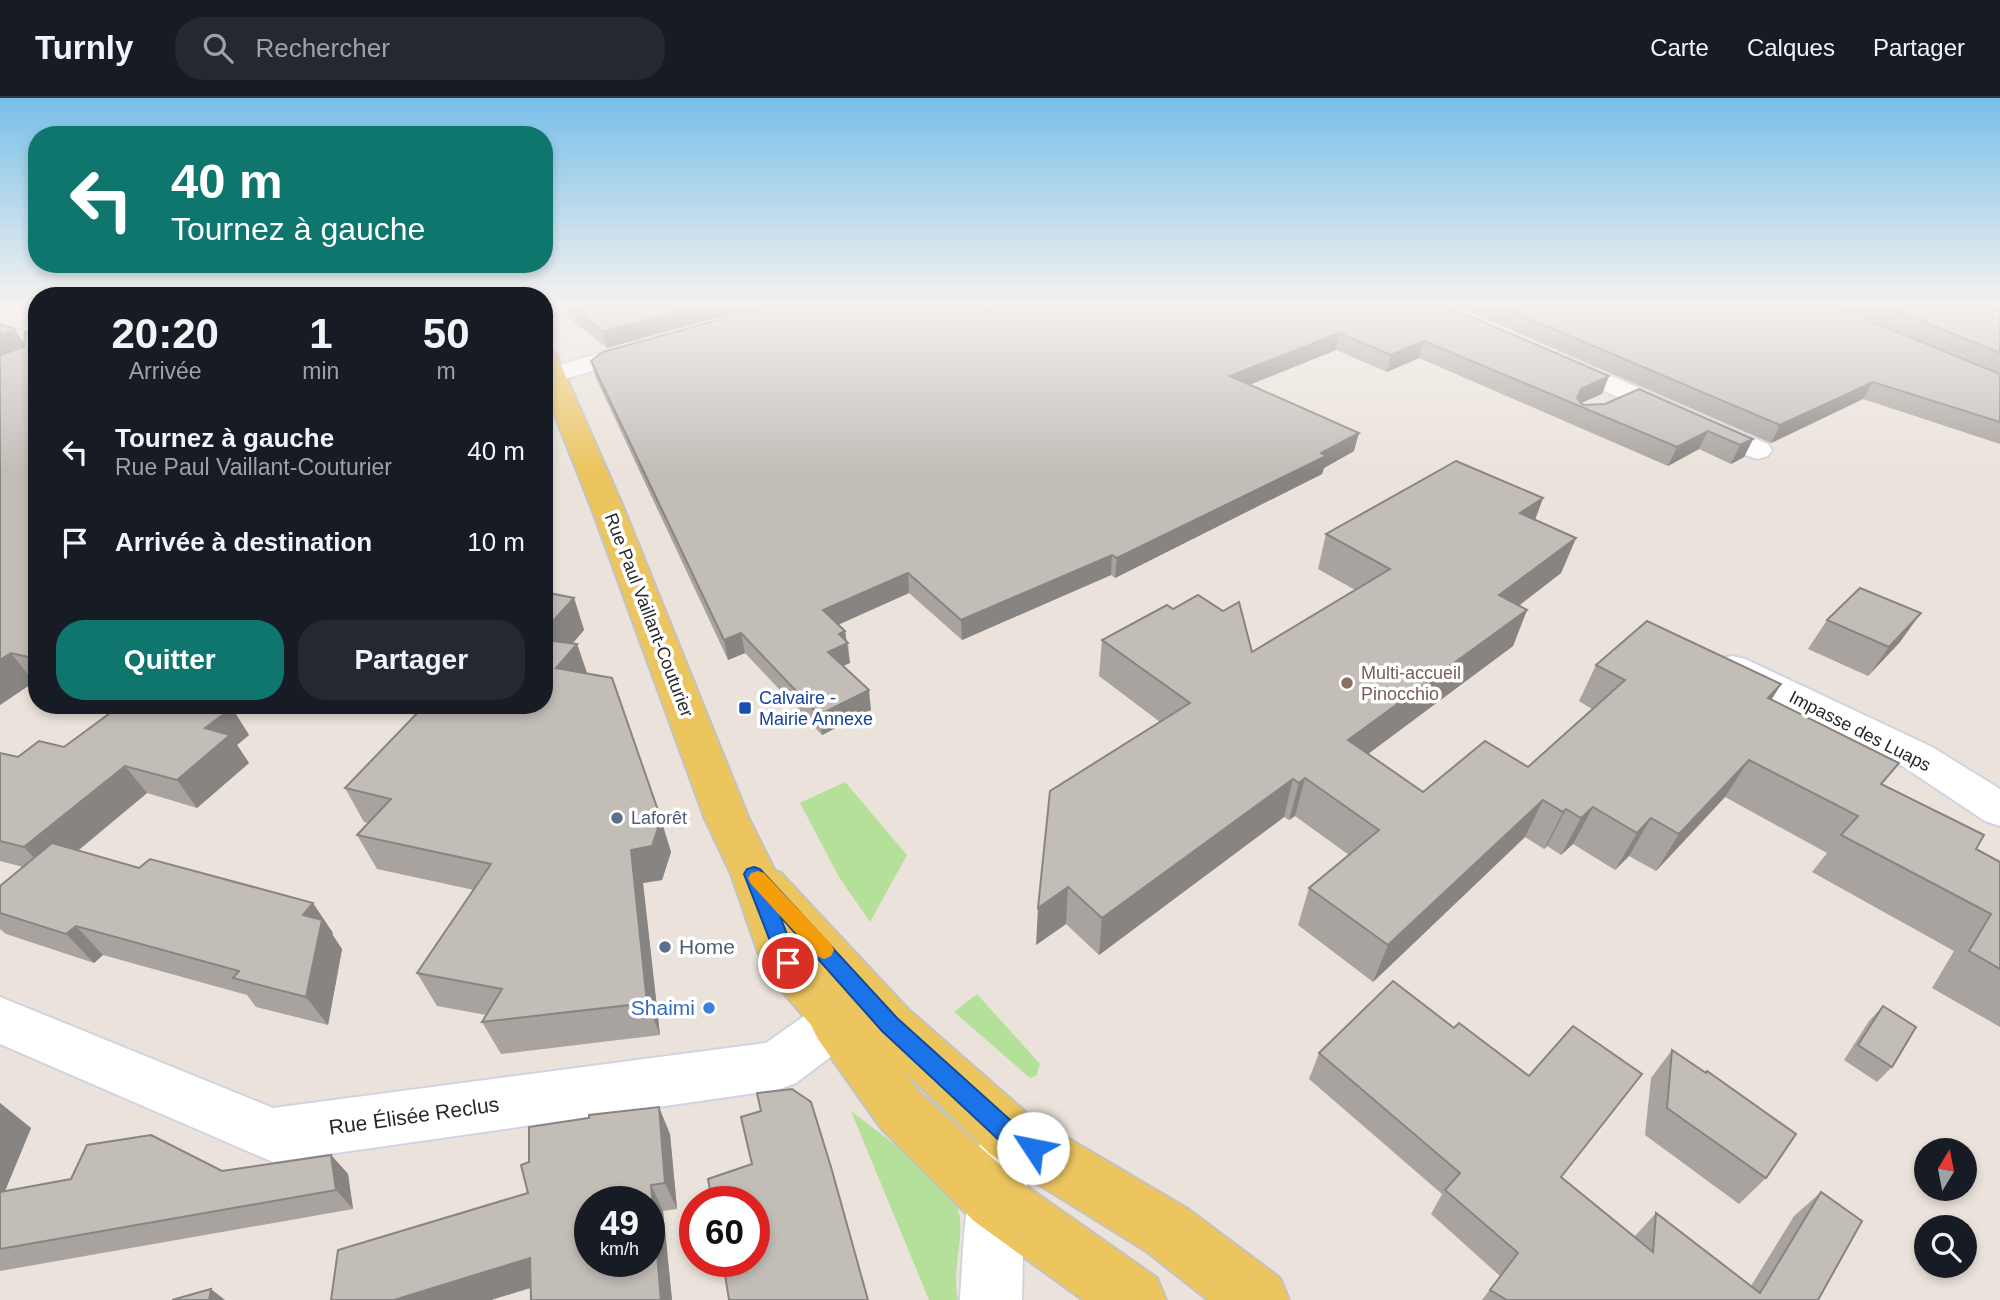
<!DOCTYPE html>
<html lang="fr">
<meta charset="utf-8">
<style>
body{margin:0;font-family:Helvetica,sans-serif;background:#242831;color:#f1f3f6;height:100vh;display:flex;flex-direction:column;font-size:26px;white-space:nowrap}
*{box-sizing:border-box;margin:0}
p{font-size:23px;color:#9ea1a6}
.icon{flex:none;width:38px;height:38px;fill:none;stroke:currentColor;stroke-width:2;stroke-linecap:round;stroke-linejoin:round}
.map{position:relative;flex:1;overflow:hidden}
.drawer{position:absolute;left:28px;top:189px;width:525px;height:427px;display:flex;flex-direction:column;background:#171b24;border-radius:28px;box-shadow:0 4px 10px #0003}
.drawer>*{flex:none}
.banner{position:absolute;left:28px;top:28px;width:525px;height:147px;border-radius:28px;box-shadow:0 4px 10px #0003;background:#0f766e;color:#fff;overflow:hidden}
.needle{width:46px;rotate:10deg}
.controls{position:absolute;left:1914px;top:1040px;display:grid;gap:14px}
.controls a{display:grid;place-items:center;width:63px;height:63px;border-radius:50%;background:#171b24;box-shadow:0 4px 10px #0003;font-size:35px}
.speed{position:absolute;left:574px;top:1088px;display:flex;gap:14px;font-size:35px;font-weight:700;text-align:center}
.speed>*{display:grid;place-content:center;width:91px;height:91px;border-radius:50%;background:#171b24;box-shadow:0 4px 10px #0003;line-height:1}
.speed small{font-size:18px;font-weight:400}
.speed .limit{border:10px solid #d22;background:#fff;color:#111}
.pin{position:absolute;display:grid;place-items:center;width:60px;height:60px;color:#fff;margin:-30px;border:4px solid #fff;border-radius:50%;box-shadow:0 2px 7px #0007}
.me{position:absolute;width:77px;margin:-38px;rotate:304deg;stroke-linejoin:round;filter:drop-shadow(0 0 5px #0008)}
.turn{display:flex;align-items:center;gap:24px;height:147px;padding:0 28px;font-size:32px}
.turn .icon{width:91px;height:91px;stroke-width:2.5}
.turn b{display:block;font-size:49px;line-height:60px}
.eta{display:flex;justify-content:space-evenly;align-items:center;height:119px;text-align:center}
.eta b{font-size:42px;font-weight:700;line-height:49px}
.primary-button{display:flex;gap:14px;margin-top:auto;padding:14px 28px}
.primary-button a{flex:1;height:80px;border-radius:28px;background:#0f766e;color:#fff;font-size:28px;font-weight:700;line-height:80px;text-align:center}
.primary-button a+a{background:#242831;color:#f1f3f6}
ul{padding:0;list-style:none}
li{display:flex;align-items:center;gap:21px;height:91px;padding:0 28px}
li div{flex:1}
li b{display:block;font-size:26px}
li em{font-style:normal}
header{display:flex;align-items:center;gap:42px;box-sizing:border-box;height:98px;padding:0 35px;background:#171b24;border-bottom:2px solid #363941}
header strong{font-size:33px}
nav{display:flex;gap:38px;margin-inline-start:auto;font-size:24px}
.search{width:490px;height:63px;background:#242831;display:flex;align-items:center;gap:18px;box-sizing:border-box;padding:0 24px;border-radius:28px;color:#9ea1a6;font-size:26px}
.map>svg:first-child{display:block}
</style>
<header>
<strong>Turnly</strong>
<div class="search"><svg class="icon" aria-label="search" viewBox="0 0 24 24"><circle cx="10" cy="10" r="6"/><path d="M15 15l6 6"/></svg>Rechercher</div>
<nav><a>Carte</a><a>Calques</a><a>Partager</a></nav>
</header>
<div class="map">
<svg width="2000" height="1202" viewBox="0 0 2000 1202">
<rect width="100%" height="100%" fill="#ebe3db"/>
<g fill="#b4e099">
<path d="M845,684L907,757L870,824L839,779L800,705Z"/>
<path d="M977,896L1040,966L1036,978L1030,980L954,914Z"/>
<path d="M851,1013L945,1085C976,1125 949,1159 958,1202H929Z"/>
</g>
<g fill="none" stroke-linecap="round" stroke-linejoin="round">
<g stroke="#d0d4e1" stroke-width="4">
<g id="minor">
<path d="M642,244L651,246L654,251L651,256L561,282L544,283V271Z"/>
<path d="M1558,255L1768,346L1772,352L1768,358L1758,361L1748,358L1549,268L1545,263L1549,258Z"/>
<path d="M1732,558L1745,561L1932,649L2000,691V728L1985,723L1904,669L1719,579L1713,570L1719,561Z"/>
<path d="M848,875L866,882L873,897L854,941L796,985L777,992L273,1064L0,946V899L273,1010L766,945L817,909L830,882Z"/>
<path d="M1010,1010L1030,1018L1038,1037L1024,1102L1022,1202H960C964,1139 965,1077 990,1018Z"/>
</g>
</g>
<g stroke="#c3c3c3" stroke-width="4">
<path id="primary" d="M544,251L553,253L557,258L624,411L749,721L775,773L781,775L908,911L1030,1018L1188,1111L1280,1180L1289,1202H1208L1146,1153L990,1056L904,973L919,994L1016,1081L1157,1180L1166,1202H1083L974,1123L881,1030L818,941L811,927L771,880L758,854L731,776L705,721L592,411L544,290Z"/>
</g>
<use href="#minor" fill="#fff" fill-rule="evenodd"/>
<use href="#primary" fill="#ecc55f" fill-rule="evenodd"/>
</g>
<g fill="#a8a39e">
<path d="M563,206H767L607,250L569,220Z"/>
<path d="M987,206H1442L1609,278L1602,296L1581,305L1583,307L1753,341L1744,359L1731,366L1699,351L1668,368L1419,260L1387,274L1336,252L1249,287L1354,353L1324,370L1322,376L1115,480L1111,477L962,542L909,495L838,527L845,533L846,543L848,545L850,565L843,568L871,612L822,637L745,555L728,562L596,280L591,263L972,207L993,211L996,210Z"/>
<path d="M1451,206H1829L1951,256L1834,206H2000V346L1863,301L1771,345Z"/>
<path d="M0,226L24,245L37,238V585L34,584L0,607Z"/>
<path d="M1543,400L1535,422L1576,440L1561,475L1519,508L1527,512L1513,548L1368,656L1423,694L1528,669L1592,611L1579,603L1596,567L1781,586L1772,601L1882,687L1976,751L2000,764V929L1932,890L1954,853L1812,774L1827,755L1725,699L1656,773L1629,758L1615,772L1573,746L1561,757L1547,748L1544,751L1525,739L1373,884L1298,827L1309,790L1349,757L1295,718L1289,722L1284,719L1099,857L1066,826L1036,847L1160,624L1099,578L1102,542L1173,511L1252,554L1355,492L1318,471L1326,436Z"/>
<path d="M574,500L584,532L573,545L577,546L587,575L671,754L662,782L643,785L660,937L501,956L482,924L486,917L437,908L417,875L474,792L377,771L357,737L369,725L364,724L345,690L423,610L411,607H544Z"/>
<path d="M1827,522L1900,544L1868,578L1808,551Z"/>
<path d="M232,610L249,637L237,647L249,665L197,710L147,695L78,753L333,835L332,836L342,851L328,927L256,909L247,897L103,857L94,865L6,836L0,831V788L23,769L0,763V655L18,659Z"/>
<path d="M1883,908L1892,969L1877,984L1844,962L1869,923Z"/>
<path d="M1672,952L1766,1080L1739,1106L1645,1037L1651,980Z"/>
<path d="M1319,955L1561,1079L1634,1139L1656,1115L1751,1188L1794,1118L1821,1094L1818,1202H1482L1500,1178L1431,1116L1442,1096L1309,981Z"/>
<path d="M0,1005L31,1030L5,1093L222,1073L331,1057L348,1076L353,1111L0,1173Z"/>
<path d="M670,1036L677,1111L663,1113L672,1202H531V1190L491,1202H331L528,1095Z"/>
</g>
<g fill="#888481">
<path d="M706,206H767L607,250L603,234Z"/>
<path d="M15,231L30,255L0,266V236Z"/>
<path d="M1339,235L1336,252L1227,296L1230,278Z"/>
<path d="M1424,243L1419,260L1387,274L1391,257Z"/>
<path d="M1609,278L1602,296L1576,307L1574,306L1581,291Z"/>
<path d="M1873,284L1863,301L1771,345L1780,327Z"/>
<path d="M1708,333L1699,351L1668,368L1677,349Z"/>
<path d="M1359,335L1354,353L1324,370L1322,376L1115,480L1117,460Z"/>
<path d="M1753,341L1744,359L1731,366L1740,347Z"/>
<path d="M1543,400L1530,435L1520,415Z"/>
<path d="M1576,440L1561,475L1485,533L1499,497Z"/>
<path d="M1112,457L1111,477L962,542L961,522Z"/>
<path d="M908,475L909,495L826,532L823,512Z"/>
<path d="M574,500L584,532L549,573L544,562V533Z"/>
<path d="M1527,512L1513,548L1337,679L1348,642Z"/>
<path d="M1921,515L1900,544L1868,578L1889,549Z"/>
<path d="M845,533L850,565L830,574L828,554L839,536Z"/>
<path d="M741,535L745,555L728,562L724,542Z"/>
<path d="M577,546L588,578L556,570Z"/>
<path d="M11,555L34,584L0,607V562Z"/>
<path d="M1781,586L1758,623L1768,600Z"/>
<path d="M869,592L871,612L822,637L819,617Z"/>
<path d="M232,610L249,637L237,647L249,665L197,710L177,682L205,630Z"/>
<path d="M1749,662L1725,699L1656,773L1679,736Z"/>
<path d="M125,668L147,695L49,776L24,749Z"/>
<path d="M1305,680L1295,718L1289,722L1299,685Z"/>
<path d="M1293,681L1284,719L1099,857L1102,820Z"/>
<path d="M1543,702L1525,739L1373,884L1388,847Z"/>
<path d="M1593,709L1573,746L1561,757L1581,720Z"/>
<path d="M1566,711L1547,748L1544,751L1563,714Z"/>
<path d="M1651,720L1629,758L1615,772L1637,735Z"/>
<path d="M661,721L671,754L662,782L643,785L660,937L647,905L631,752Z"/>
<path d="M1068,789L1066,826L1036,847L1038,810Z"/>
<path d="M313,805L333,835L332,836L342,851L328,927L306,899L303,817Z"/>
<path d="M76,828L103,857L94,865L66,836Z"/>
<path d="M0,1005L31,1030L0,1105Z"/>
<path d="M659,1009L670,1036L677,1111L665,1085Z"/>
<path d="M331,1057L348,1076L353,1111L336,1092Z"/>
<path d="M651,1087L663,1113L672,1202H661Z"/>
<path d="M530,1160L548,1184L491,1202H394Z"/>
<path d="M211,1191L225,1202H209Z"/>
</g>
<g fill="#c3bdb8" stroke="#888481" stroke-width="2" fill-rule="evenodd">
<path d="M567,206H706L603,234Z"/>
<path d="M776,206H969L993,211L1000,209L1003,206H1442L1609,278L1581,291L1577,300L1583,307L1605,306L1639,291L1753,341L1740,347L1708,333L1677,349L1424,243L1391,257L1339,235L1230,278L1359,335L1321,355L1326,358L1117,460L1112,457L961,522L908,475L823,512L845,533L839,536L848,545L828,554L869,592L819,617L741,535L724,542L591,263L603,254Z"/>
<path d="M1494,206H1829L2000,276V324L1873,284L1780,327Z"/>
<path d="M1881,206H2000V255Z"/>
<path d="M0,226L15,231L0,236Z"/>
<path d="M25,234L37,238V311L36,312H37V561L11,555L0,562V257L24,249Z"/>
<path d="M1456,363L1543,400L1520,415L1576,440L1499,497L1527,512L1348,642L1423,694L1485,643L1528,669L1625,582L1596,567L1647,523L1781,586L1768,600L1899,665L1881,686L1984,737L1976,751L2000,764V871L1969,853L1991,816L1841,737L1858,718L1749,662L1679,736L1651,720L1637,735L1593,709L1581,720L1566,711L1563,714L1543,702L1388,847L1309,790L1379,732L1305,680L1299,685L1293,681L1102,820L1068,789L1038,810L1050,693L1190,605L1102,542L1167,507L1173,511L1198,497L1223,513L1239,504L1252,554L1390,471L1326,436Z"/>
<path d="M1860,490L1921,515L1889,549L1827,522Z"/>
<path d="M544,494L574,500L544,533Z"/>
<path d="M544,542L577,546L556,570L612,580L661,721L652,748L631,752L647,905L482,924L502,891L417,875L491,766L357,737L391,701L345,690L425,607H544Z"/>
<path d="M121,607H222L232,610L205,630L230,637L177,682L125,668L24,749L0,743V655L18,659L39,643L64,649Z"/>
<path d="M52,745L139,770L150,761L313,805L303,817L322,822L306,899L233,880L239,873L76,828L66,836L0,815V788Z"/>
<path d="M1393,883L1454,930L1459,925L1529,978L1573,928L1642,976L1561,1079L1653,1154L1656,1115L1760,1195L1821,1094L1862,1123L1818,1202H1507L1490,1192L1518,1155L1445,1092L1460,1075L1319,955Z"/>
<path d="M1883,908L1916,929L1892,969L1858,947Z"/>
<path d="M1672,952L1706,975L1707,973L1796,1036L1766,1080L1667,1010Z"/>
<path d="M792,991L811,1004L831,1069L868,1202H729L723,1164H754V1104H712L708,1081L752,1066L741,1019L761,1013L757,995Z"/>
<path d="M659,1009L665,1085L651,1087L661,1202H531L530,1160L394,1202H331L338,1152L528,1095L521,1067L529,1064V1029L589,1020V1017ZM590,1104H649V1164H590Z"/>
<path d="M151,1037L222,1073L331,1057L336,1092L0,1151V1094L71,1081L87,1047Z"/>
<path d="M211,1191L209,1202H172Z"/>
</g>
<linearGradient id="sky" x2="0" y2="1"><stop stop-color="#78bfe9"/><stop offset="0.55" stop-color="#f6f2ef"/><stop offset="1" stop-color="#f6f2ef" stop-opacity="0"/></linearGradient>
<rect width="2000" height="374" fill="url(#sky)"/>
<path fill="#1a73e8" stroke="#114b97" stroke-width="2" d="M754,769L760,771L897,920L1018,1029L1041,1042L1044,1050L1041,1058L1033,1062L1002,1045L882,933L780,818L798,865L795,871L788,874L781,871L744,776L747,771Z"/>
<path fill="#f59e0b" d="M758,773L764,775L831,846L834,852L831,858L824,861L817,858L751,786L748,780L751,775Z"/>
<circle fill="#8d6e63" stroke="#fff" stroke-width="2.5" cx="1347" cy="585" r="7"/>
<rect fill="#1a4fb4" stroke="#fff" stroke-width="2.5" x="738" y="603" width="14" height="14" rx="3.5"/>
<g fill="#5c6f8a" stroke="#fff" stroke-width="2.5">
<circle cx="617" cy="720" r="7"/>
<circle cx="665" cy="849" r="7"/>
</g>
<circle fill="#3f7fe0" stroke="#fff" stroke-width="2.5" cx="709" cy="910" r="7"/>
<g text-anchor="middle" stroke-width="7" stroke-linejoin="round" paint-order="stroke">
<g font-size="18" fill="#292929" stroke="#fff">
<text transform="translate(649 517) rotate(69)" y="6">Rue Paul Vaillant-Couturier</text>
<text transform="translate(1860 633) rotate(27)" y="6">Impasse des Luaps</text>
</g>
<g font-size="18" fill="#785e54" stroke="#fff" text-anchor="start">
<text x="1361" y="581">Multi-accueil<tspan x="1361" dy="21">Pinocchio</tspan></text>
</g>
<g font-size="18" fill="#164399" stroke="#fff" text-anchor="start">
<text x="759" y="606">Calvaire -<tspan x="759" dy="21">Mairie Annexe</tspan></text>
</g>
<g font-size="18" fill="#4e5e75" stroke="#fff" text-anchor="start">
<text x="631" y="726">Laforêt</text>
</g>
<g font-size="21" fill="#4e5e75" stroke="#fff" text-anchor="start">
<text x="679" y="856">Home</text>
</g>
<g font-size="21" fill="#366cbe" stroke="#fff" text-anchor="end">
<text x="695" y="917">Shaimi</text>
</g>
<g font-size="21" fill="#292929" stroke="#fff">
<text transform="translate(414 1018) rotate(-8)" y="7">Rue Élisée Reclus</text>
</g>
</g>
</svg>
<div class="controls">
<a><svg class="needle" viewBox="-14 -14 28 28"><path d="M0-13l5 13h-10z" fill="#e53935"/><path d="M0 13l5-13h-10z" fill="#9ea1a6"/></svg></a>
<a><svg class="icon" aria-label="search" viewBox="0 0 24 24"><circle cx="10" cy="10" r="6"/><path d="M15 15l6 6"/></svg></a>
</div>
<div class="speed"><div>49<small>km/h</small></div><div class="limit">60</div></div>
<div class="pin" style="left:788px;top:865px;background:#d93025"><svg class="icon" aria-label="arrive" viewBox="0 0 24 24"><path d="M6 21V4h12l-3 4 3 4H6"/></svg></div>
<svg class="me" style="left:1033px;top:1050px" viewBox="-20 -20 40 40"><circle r="19" fill="#fff"/><path d="M0-13L10 11 0 6-10 11z" fill="#1a73e8"/></svg>
<div class="banner">
<div class="turn"><svg class="icon" aria-label="left" viewBox="0 0 24 24"><path d="M17 20v-9H6M10 6l-5 5 5 5"/></svg><div><b>40 m</b>Tournez à gauche</div></div>
</div>
<section class="drawer">
<div class="eta">
<div><b>20:20</b><p>Arrivée</p></div>
<div><b>1</b><p>min</p></div>
<div><b>50</b><p>m</p></div>
</div>
<ul>
<li><svg class="icon" aria-label="left" viewBox="0 0 24 24"><path d="M17 20v-9H6M10 6l-5 5 5 5"/></svg><div><b>Tournez à gauche</b><p>Rue Paul Vaillant-Couturier</p></div><em>40 m</em></li>
<li><svg class="icon" aria-label="arrive" viewBox="0 0 24 24"><path d="M6 21V4h12l-3 4 3 4H6"/></svg><div><b>Arrivée à destination</b></div><em>10 m</em></li>
</ul>
<div class="primary-button"><a>Quitter</a><a>Partager</a></div>
</section>
</div>
